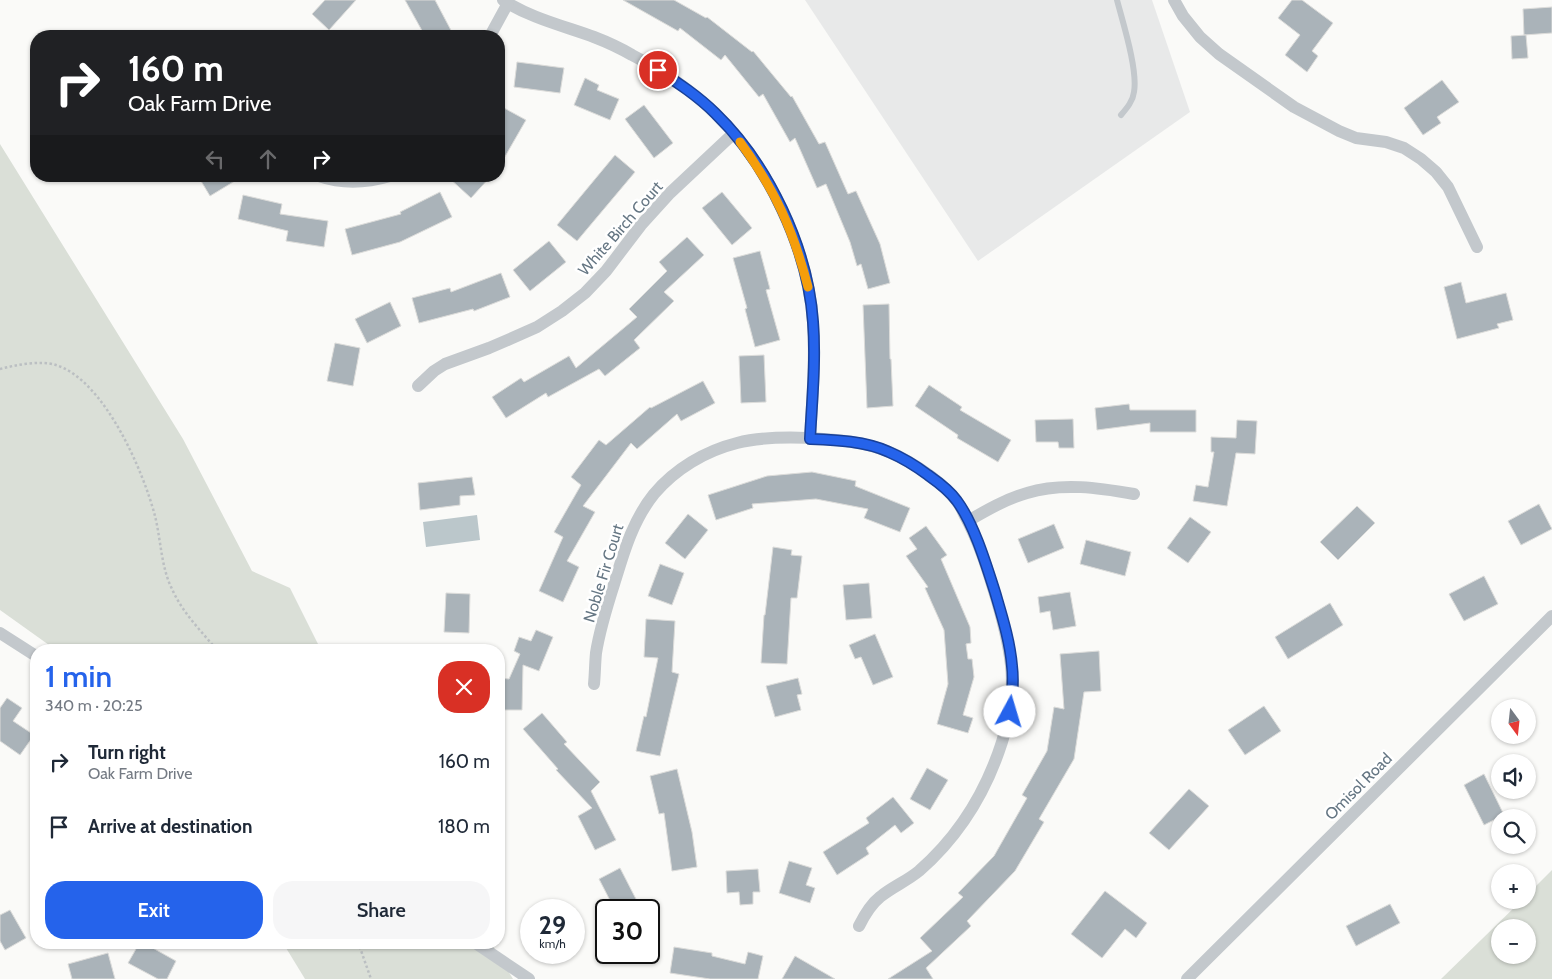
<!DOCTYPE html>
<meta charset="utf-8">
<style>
body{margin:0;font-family:Cabin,sans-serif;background:#f6f6f7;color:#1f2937;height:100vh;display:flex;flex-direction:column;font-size:19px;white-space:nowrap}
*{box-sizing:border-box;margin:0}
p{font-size:16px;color:#747a83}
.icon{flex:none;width:28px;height:28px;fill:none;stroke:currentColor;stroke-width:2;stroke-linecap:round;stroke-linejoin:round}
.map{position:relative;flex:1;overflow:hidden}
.drawer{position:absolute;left:30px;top:644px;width:475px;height:305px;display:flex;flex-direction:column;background:#fff;border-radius:20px;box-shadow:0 1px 4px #0004}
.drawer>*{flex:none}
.hud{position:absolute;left:30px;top:30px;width:475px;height:152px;border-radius:20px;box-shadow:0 1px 4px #0004;background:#202124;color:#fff;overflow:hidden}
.needle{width:32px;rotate:165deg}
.fabs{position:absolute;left:1491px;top:699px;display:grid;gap:10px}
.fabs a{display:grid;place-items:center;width:45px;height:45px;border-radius:50%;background:#fff;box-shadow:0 1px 4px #0004;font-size:25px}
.speed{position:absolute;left:520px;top:899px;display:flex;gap:10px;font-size:25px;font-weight:700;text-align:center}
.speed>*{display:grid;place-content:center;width:65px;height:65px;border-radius:50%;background:#fff;box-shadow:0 1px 4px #0004;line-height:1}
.speed small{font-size:12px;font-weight:400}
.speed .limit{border:2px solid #111;border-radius:8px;background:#fff;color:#111}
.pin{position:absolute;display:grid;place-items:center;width:42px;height:42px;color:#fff;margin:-21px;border:2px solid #fff;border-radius:50%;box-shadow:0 1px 5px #0007}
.me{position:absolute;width:55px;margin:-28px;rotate:6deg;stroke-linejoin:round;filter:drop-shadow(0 0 4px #0008)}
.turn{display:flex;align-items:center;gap:18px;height:105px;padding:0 15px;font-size:22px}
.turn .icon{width:65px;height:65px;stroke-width:2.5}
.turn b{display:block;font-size:35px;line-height:42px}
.lanes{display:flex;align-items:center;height:48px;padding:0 15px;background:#0003;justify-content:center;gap:25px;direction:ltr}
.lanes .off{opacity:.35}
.round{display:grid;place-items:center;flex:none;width:52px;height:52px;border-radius:20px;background:#f6f6f7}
.summary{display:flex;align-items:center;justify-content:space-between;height:85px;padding:0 15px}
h1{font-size:30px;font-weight:600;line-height:38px;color:#2563eb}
.action{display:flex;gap:10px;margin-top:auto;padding:10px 15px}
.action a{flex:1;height:58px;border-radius:20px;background:#2563eb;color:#fff;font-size:20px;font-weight:600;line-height:58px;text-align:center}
.action a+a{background:#f6f6f7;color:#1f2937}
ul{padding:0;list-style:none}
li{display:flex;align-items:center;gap:15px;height:65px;padding:0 15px}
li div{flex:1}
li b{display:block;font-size:19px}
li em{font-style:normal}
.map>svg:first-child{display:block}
</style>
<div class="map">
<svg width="1552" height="979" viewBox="0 0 1552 979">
<rect width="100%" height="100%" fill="#fafaf8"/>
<path fill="#e8e9e9" d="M805,0H1152L1190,112L978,261Z"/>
<g fill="#dadfd7" fill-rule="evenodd">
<path d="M0,144L183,439L252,571L290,588L321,650H56L0,610Z"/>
<path d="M1552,870V979H1441L1522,900H1528V894ZM1500,928H1528V955H1500Z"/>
<path d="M283,943H491L513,979H305Z"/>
</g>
<path fill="#bbc7cb" d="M477,515L480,540L426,547L423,522Z"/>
<g fill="#aab3b9" stroke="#dcdcda">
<path d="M325,0H356L329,30L312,14Z"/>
<path d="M405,0H435L454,36H425Z"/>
<path d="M623,0H674L706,18L707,17L752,52L753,51L791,97L792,96L819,144L825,142L848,194L856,191L880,244L890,283L868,289L861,264L857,266L850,242L826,184L817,188L795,138L790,142L763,94L759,97L725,55L721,60L680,28L678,31Z"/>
<path d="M1292,0H1302L1333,23L1312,51L1318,56L1307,72L1285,55L1300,35L1278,18Z"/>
<path d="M1552,7V33L1524,35L1523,9Z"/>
<path d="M1526,35L1528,58L1512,59L1511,36Z"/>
<path d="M517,62L564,68L560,93L514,87Z"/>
<path d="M585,78L599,85L597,90L619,99L610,120L574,105Z"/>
<path d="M1442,80L1459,102L1437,117L1441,123L1423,135L1404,108Z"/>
<path d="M644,105L673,143L654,158L625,119Z"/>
<path d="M504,108L526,120L499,167V116Z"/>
<path d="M615,155L635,172L577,241L557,225Z"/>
<path d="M198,176H243L210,196Z"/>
<path d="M447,176H491L471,198Z"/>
<path d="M440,192L452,217L400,242L352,255L345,229L401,214L400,212Z"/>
<path d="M722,192L752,228L732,245L702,208Z"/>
<path d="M243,195L282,204L280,214L328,221L324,247L286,241L288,231L238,219Z"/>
<path d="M687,237L704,255L664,292L674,301L634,340L640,348L605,376L599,369L548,397L546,393L506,418L492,397L521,378L524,382L569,356L576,368L637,317L629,309L667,271L659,262Z"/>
<path d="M549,241L566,262L530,291L513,270Z"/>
<path d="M760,251L770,289L766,290L780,340L755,347L745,309L747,308L733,258Z"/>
<path d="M501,273L510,297L474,311L473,309L419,323L412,298L450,288L451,292Z"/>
<path d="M1461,282L1466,303L1506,293L1513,320L1497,324L1499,328L1457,339L1444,287Z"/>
<path d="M390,302L401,326L367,343L355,319Z"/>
<path d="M889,304L890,359H891L893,406L867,408L863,305Z"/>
<path d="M335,343L360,348L353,386L327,381Z"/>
<path d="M764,355L766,402L741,403L739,356Z"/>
<path d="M703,381L715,403L681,421L677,414L637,449L631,443L583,506L595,512L567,561L579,567L563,602L539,591L563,537L554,532L581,485L571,477L599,440L606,445L650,407L651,408Z"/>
<path d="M929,385L962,407L960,410L1011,440L998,462L957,438L958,435L915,406Z"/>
<path d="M1129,404L1130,410H1196V432H1150V423L1097,430L1095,408Z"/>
<path d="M1073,419L1074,448H1059L1058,442H1036L1035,420Z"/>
<path d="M1237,420L1257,421L1255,454L1236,453L1227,506L1193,501L1196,485L1208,487L1214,452H1211V437L1236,438Z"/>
<path d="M812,472L856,481L855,486L910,508L900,532L864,518L868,509L816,499L752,504L753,508L716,520L708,495L767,476Z"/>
<path d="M472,477L475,495L460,496V505L420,510L418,483Z"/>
<path d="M1539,504L1552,529L1521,545L1508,521Z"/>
<path d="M1357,506L1375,523L1338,560L1320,542Z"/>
<path d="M688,514L708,530L685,559L665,543Z"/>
<path d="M1190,517L1211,532L1188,563L1167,548Z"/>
<path d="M1054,524L1064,548L1028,563L1018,539Z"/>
<path d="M926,526L947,555L941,559L970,627L971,643L966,644L968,659H972L974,677L963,715L973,718L968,733L937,724L948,684L944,630L925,588L928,587L906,556L917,549L909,538Z"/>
<path d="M1086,540L1131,552L1125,576L1080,564Z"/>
<path d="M773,547L792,550L791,555L802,556L797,598H791L787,664L761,663L764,615H765Z"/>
<path d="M660,564L684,573L672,605L648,596Z"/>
<path d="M1484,576L1498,604L1464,621L1449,594Z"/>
<path d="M869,583L872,618L846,620L843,585Z"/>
<path d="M1070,592L1076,626L1053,630L1050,611L1040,613L1038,597Z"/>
<path d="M446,593L470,594L469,633L444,632Z"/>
<path d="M1330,603L1343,625L1288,659L1275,637Z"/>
<path d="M646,619L675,621L672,672L679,674L660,756L636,751L644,716L646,717L658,658L644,657Z"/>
<path d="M536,630L553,637L539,671L523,665L522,710H499V678L509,679L520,654L514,651L519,637L531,641Z"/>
<path d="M875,634L893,677L873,685L861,657L855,659L849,645Z"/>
<path d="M1099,651L1101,691L1084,692L1074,759L1039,819L1044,822L1015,871L967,921L971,926L926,968L933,979H888L932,951L920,938L963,897L958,893L994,856L1027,798L1022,795L1047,751L1054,707L1064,709L1060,654Z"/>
<path d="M798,678L802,694L797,695L801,710L775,717L766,686Z"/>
<path d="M7,698L22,708L13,721L34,735L20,755L0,741V708Z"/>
<path d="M1264,706L1281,731L1245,755L1228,730Z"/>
<path d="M542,713L567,742L564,744L600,782L591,791L616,840L595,850L578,816L592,808L556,770L558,769L523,729Z"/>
<path d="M927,768L948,780L930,810L910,799Z"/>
<path d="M677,769L692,832L697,867L672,871L664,813L659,814L650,776Z"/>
<path d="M1484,774L1504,815L1484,825L1464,785Z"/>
<path d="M1189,789L1209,806L1169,850L1149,833Z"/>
<path d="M893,797L914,823L901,833L895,825L866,848L869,854L837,875L823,852L869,823L866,818Z"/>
<path d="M789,861L812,868L806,885L815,888L810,903L779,893Z"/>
<path d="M620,868L638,903L624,910H615L599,879Z"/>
<path d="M758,869L760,892H753V904L740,905L739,892L727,893L726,871Z"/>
<path d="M1105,891L1147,923L1136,938L1125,929L1102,958L1071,934Z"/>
<path d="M1390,904L1400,923L1356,946L1346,926Z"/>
<path d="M10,910L26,938L5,950L0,941V915Z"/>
<path d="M140,942H142L176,961L167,979H158L128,963Z"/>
<path d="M674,947L712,953V956L745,964L748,952L763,956L758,979H710L670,973Z"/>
<path d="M108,953L115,979H72L68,964Z"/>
<path d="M795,956L835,979H782Z"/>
</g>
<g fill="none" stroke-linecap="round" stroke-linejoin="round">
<g stroke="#bbbfc2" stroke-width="2.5" stroke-dasharray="2.5 2.5" stroke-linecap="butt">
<path d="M0,369C15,365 41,360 56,365C104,380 143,470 155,516C161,540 161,567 172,589C182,612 201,631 217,650"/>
<path d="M358,942L371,979"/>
</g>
<path stroke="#c3c8cc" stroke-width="6" d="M1117,0C1123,23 1138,70 1134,92C1133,101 1127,108 1121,115"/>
<g stroke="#c3c8cc" stroke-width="12">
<path d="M503,0C530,18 564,26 594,37C607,42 620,48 632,55C661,70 691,90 715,113C767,163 808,249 813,322C816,360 812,400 810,439"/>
<path d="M1174,0L1183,16L1200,37L1219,54L1294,107L1339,131L1356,138L1386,142L1404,148L1421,159L1436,172L1448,187L1477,247"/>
<path d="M490,36L508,3"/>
<path d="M319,176C342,184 366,183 390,176"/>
<path d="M418,386L434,371L445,364L489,348L510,339L537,327L562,311L585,293L606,271L641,225L670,193L734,133"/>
<path d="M968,521C987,510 1006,499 1027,493C1062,482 1100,488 1134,494"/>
<path d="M0,633L36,656"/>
<path d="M594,684C595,674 595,663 596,653C600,627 608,603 616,578C625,548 634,519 654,494C675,469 705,451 737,443C771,434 841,437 875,447C901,454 940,479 956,500C959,504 962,509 964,514C979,541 988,571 997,601C1012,653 1019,689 1002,742C986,792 958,837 919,871C907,881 892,887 880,897C871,904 864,916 859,926"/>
<path d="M474,942L529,979"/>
<path d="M1187,979L1552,616"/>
</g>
</g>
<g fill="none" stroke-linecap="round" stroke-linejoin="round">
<g stroke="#184099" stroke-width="12">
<path id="route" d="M658,70C678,83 698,96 715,113C768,164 808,248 813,322C816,361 812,400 810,439C836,440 865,441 889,452C903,458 916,466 928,475C938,482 950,491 957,501C974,524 986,564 995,592C1002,616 1010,641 1012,666C1014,682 1012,697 1010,712"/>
</g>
<use href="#route" stroke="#2563eb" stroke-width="9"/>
<path stroke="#f59e0b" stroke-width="9" d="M740,142C775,190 793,229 808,287"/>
</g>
<g text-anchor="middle" stroke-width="5" stroke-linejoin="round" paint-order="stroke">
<g font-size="16" fill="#657683" stroke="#fff">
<text transform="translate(620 228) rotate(-49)" y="6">White Birch Court</text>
<text transform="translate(603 573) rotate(-73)" y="6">Noble Fir Court</text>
<text transform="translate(1358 786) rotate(-45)" y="6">Omisol Road</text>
</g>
</g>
</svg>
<div class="fabs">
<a><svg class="needle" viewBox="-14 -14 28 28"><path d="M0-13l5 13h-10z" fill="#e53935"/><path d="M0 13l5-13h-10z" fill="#747a83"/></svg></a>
<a><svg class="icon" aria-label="sound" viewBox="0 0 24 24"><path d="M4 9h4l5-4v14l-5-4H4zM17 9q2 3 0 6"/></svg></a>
<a><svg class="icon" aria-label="search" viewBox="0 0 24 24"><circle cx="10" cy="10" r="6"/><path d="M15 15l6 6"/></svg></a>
<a>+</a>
<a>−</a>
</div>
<div class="speed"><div>29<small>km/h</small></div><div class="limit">30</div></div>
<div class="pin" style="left:658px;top:70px;background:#d93025"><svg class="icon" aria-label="arrive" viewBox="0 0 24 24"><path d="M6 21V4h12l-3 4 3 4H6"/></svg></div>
<svg class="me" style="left:1010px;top:712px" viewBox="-20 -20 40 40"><circle r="19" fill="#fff"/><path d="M0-13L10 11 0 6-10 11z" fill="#2563eb"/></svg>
<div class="hud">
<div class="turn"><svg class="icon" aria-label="right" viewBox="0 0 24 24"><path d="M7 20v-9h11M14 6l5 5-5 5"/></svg><div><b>160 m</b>Oak Farm Drive</div></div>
<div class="lanes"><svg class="icon off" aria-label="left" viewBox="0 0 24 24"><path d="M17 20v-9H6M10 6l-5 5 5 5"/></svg><svg class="icon off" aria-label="ahead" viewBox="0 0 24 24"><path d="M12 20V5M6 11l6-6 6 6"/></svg><svg class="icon" aria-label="right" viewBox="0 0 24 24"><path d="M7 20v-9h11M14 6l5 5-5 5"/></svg></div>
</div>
<section class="drawer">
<div class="summary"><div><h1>1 min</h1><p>340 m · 20:25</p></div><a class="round" style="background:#d93025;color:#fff"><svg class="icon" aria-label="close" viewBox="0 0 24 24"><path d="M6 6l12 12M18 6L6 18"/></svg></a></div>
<ul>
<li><svg class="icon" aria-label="right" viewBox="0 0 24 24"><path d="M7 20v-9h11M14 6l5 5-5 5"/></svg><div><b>Turn right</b><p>Oak Farm Drive</p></div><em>160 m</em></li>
<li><svg class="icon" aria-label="arrive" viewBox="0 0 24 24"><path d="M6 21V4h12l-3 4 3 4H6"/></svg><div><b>Arrive at destination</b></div><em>180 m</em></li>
</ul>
<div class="action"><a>Exit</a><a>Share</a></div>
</section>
</div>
